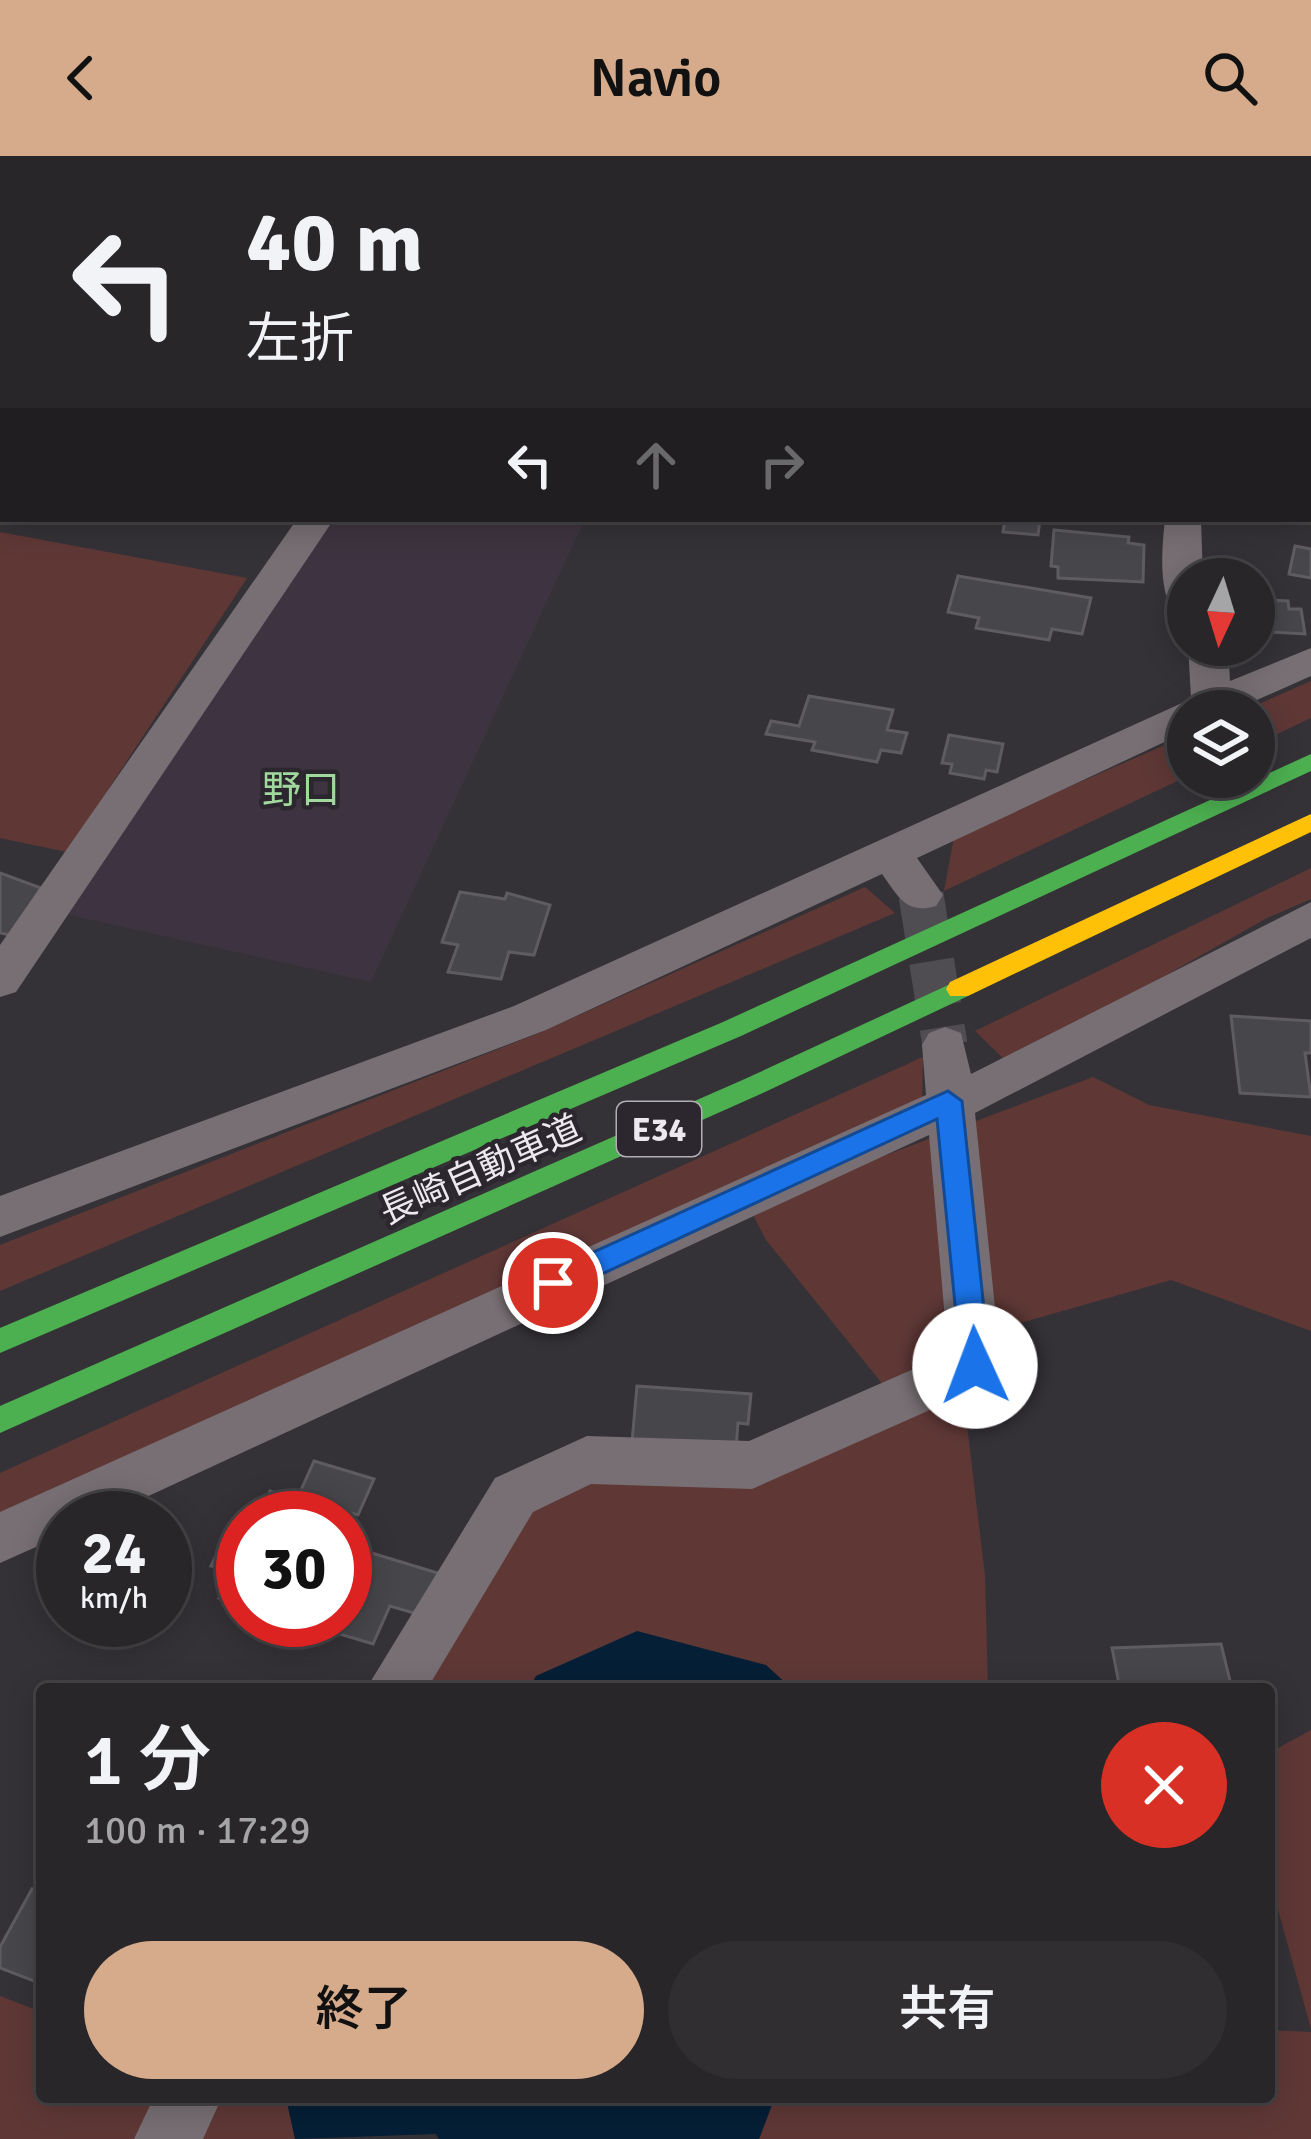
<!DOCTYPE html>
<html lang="ja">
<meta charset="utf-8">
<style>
body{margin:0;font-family:Signika,"Noto Sans JP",sans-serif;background:#302e31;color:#f1f3f6;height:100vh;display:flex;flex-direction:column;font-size:45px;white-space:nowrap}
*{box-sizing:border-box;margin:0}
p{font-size:39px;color:#a5a5a8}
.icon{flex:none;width:66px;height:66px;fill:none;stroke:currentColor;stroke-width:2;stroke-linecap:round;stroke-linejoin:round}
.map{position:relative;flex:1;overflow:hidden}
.drawer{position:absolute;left:36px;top:1527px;width:1239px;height:420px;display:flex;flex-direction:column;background:#282629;border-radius:12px;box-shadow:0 6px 30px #0003,0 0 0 3px #444346}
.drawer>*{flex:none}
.top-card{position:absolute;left:0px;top:0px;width:1311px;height:366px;box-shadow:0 6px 30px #0003,0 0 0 3px #444346;background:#282629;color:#f1f3f6;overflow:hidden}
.needle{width:78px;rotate:184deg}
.tools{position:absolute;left:1167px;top:402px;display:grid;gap:24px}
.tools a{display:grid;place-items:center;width:108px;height:108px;border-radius:50%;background:#282629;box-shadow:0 6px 30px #0003,0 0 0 3px #444346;font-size:60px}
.speed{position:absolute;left:36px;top:1335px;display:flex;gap:24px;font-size:60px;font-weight:700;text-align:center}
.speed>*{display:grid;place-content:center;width:156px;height:156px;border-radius:50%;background:#282629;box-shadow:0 6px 30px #0003,0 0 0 3px #444346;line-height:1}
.speed small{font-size:30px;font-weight:400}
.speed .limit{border:18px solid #d22;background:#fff;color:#111}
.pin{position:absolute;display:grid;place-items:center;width:102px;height:102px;color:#fff;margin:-51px;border:6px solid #fff;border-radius:50%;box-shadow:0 3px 12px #0007}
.me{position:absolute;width:132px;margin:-66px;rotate:358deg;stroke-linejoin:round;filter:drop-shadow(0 0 9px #0008)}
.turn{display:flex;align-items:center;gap:42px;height:252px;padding:0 48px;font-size:54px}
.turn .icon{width:156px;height:156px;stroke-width:2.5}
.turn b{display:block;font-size:84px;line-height:102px}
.lanes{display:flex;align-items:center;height:114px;padding:0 48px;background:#0003;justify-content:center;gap:60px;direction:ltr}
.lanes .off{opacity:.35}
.round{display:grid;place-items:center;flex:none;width:126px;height:126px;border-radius:63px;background:#302e31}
.head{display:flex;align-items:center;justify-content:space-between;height:204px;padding:0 48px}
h1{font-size:72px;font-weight:600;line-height:90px}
.action{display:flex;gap:24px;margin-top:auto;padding:24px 48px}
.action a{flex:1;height:138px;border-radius:72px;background:#d6ab8b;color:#111;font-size:48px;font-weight:600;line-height:138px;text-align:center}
.action a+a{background:#302e31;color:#f1f3f6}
header{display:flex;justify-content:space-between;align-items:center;height:156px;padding:0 48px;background:#d6ab8b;color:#111;font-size:54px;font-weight:600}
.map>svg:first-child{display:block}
</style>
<header><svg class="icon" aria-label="back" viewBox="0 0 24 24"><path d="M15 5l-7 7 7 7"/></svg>Navio<svg class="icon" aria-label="search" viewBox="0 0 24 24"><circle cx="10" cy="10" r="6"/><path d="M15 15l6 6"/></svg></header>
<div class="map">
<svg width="1311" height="1983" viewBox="0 0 1311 1983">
<rect width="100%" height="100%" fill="#353237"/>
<path fill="#3e3441" d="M323,363H585L371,826L65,758Z"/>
<g fill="#5f3836">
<path d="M0,376L247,422L67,696L0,682Z"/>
<path d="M1311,525V562L1254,589V555H1243Z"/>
<path d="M1188,579V620L944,735L954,681Z"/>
<path d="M1311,712V743L1267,762L1009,908L975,875Z"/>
<path d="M865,731L895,757L0,1135V1089L539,877Z"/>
<path d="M923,901L922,945L0,1365V1317Z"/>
<path d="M1093,921L1149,949L1311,980V1175L1171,1124L957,1185L985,1420L988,1533H792L766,1509L536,1520L529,1533H410L543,1321L767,1324L889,1236L766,1084L749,1051Z"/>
<path d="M1311,1574V1873L1269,1721V1597Z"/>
<path d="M0,1840L42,1856V1941H293L288,1951L295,1983H0Z"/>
<path d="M1269,1874L1311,1876V1983H759L775,1941H1269Z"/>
</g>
<g fill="#051f36">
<path d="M822,0H1252L1253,3H821Z"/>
<path d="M637,1475L766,1509L792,1533H529L536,1520Z"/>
<path d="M293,1941H775L759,1983H439L436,1978L295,1983L288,1951Z"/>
</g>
<g fill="#47464b" stroke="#5e5c61" stroke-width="3">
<path d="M1005,363H1040L1038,379L1003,376Z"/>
<path d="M1054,374L1129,381L1128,387L1144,389L1143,426L1058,422V411L1051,410Z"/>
<path d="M1295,390L1311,393V422L1289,418Z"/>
<path d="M958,420L1091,442L1082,478L1052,473L1049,484L976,472L979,462L948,456Z"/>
<path d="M1254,443L1288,445L1289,453H1301L1305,478L1254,475Z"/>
<path d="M809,540L893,554L887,574L907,577L901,597L881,594L877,606L812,594L815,586L766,578L771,565L799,570Z"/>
<path d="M949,579L1003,588L997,616L986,614L984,623L950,617L952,608L942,607Z"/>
<path d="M0,717L41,732L11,779L0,777Z"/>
<path d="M460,736L505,743L507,737L550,749L534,799L509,796L501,823L448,816L458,789L442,786Z"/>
<path d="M1231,860L1311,865V897H1305L1311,941L1240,937Z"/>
<path d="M637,1230L751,1238L748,1268L738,1267L736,1293L632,1286Z"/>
<path d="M314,1305L374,1323L358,1359L323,1349L317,1362H257L270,1335L297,1343Z"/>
<path d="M228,1375L243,1379V1449L219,1442L232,1415L211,1410Z"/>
<path d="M345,1389L441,1418L424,1460L390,1450L373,1488L293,1464H345Z"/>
<path d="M1221,1488L1232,1533H1120L1112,1492Z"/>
<path d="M32,1733L42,1737V1828L0,1812V1791Z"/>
</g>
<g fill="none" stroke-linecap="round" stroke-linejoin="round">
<path stroke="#504d52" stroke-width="45" stroke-dasharray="45 22" stroke-linecap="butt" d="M921,739L945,889"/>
<g fill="#776f73" fill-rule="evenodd">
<rect x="0" y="63" width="3" height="18"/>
<path d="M297,363H334L16,836L0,841V789Z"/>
<path d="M1165,363H1201L1203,423H1188V461L1174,458C1158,432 1162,392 1165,363Z"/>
<path d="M1188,489H1228L1230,525L1311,492V520L1232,555H1188V575L917,702L943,739L936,750C906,759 898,740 882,718L546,874L0,1081V1040L514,850L1182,547L1191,542Z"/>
<path d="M1311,746V782L975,957L1001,1210L993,1226L752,1333L591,1328L533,1356L427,1533H366L495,1322L587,1280L749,1285L948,1198L929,979L101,1362H63V1379L0,1407V1356L926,939L922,889L929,877L945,871L961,877L971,918Z"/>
<path d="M154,1941H222L203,1983H134Z"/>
</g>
<g fill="#4caf50" fill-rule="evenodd">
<path d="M1311,598V615L741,880L0,1197V1172L723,866Z"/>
<path d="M959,824L968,826L972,833L968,840L765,936L0,1277V1250L747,922Z"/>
</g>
<path fill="#ffc107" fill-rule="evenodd" d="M1311,658V676L968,840H950L946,833L950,826Z"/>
</g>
<path fill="#1a73e8" stroke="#114b97" stroke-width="3" d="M948,935L962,945L990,1210L986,1219L975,1223L961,1210L937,963L563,1136L553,1139L539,1127L543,1119Z"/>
<g text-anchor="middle" stroke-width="9" stroke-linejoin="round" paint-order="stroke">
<rect fill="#2c262f" stroke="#b2aeb5" stroke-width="3" x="617" y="946" width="84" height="54" rx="9"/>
<g font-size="33" font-weight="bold" fill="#ece8ee">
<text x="659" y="985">E34</text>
</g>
<g font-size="36" fill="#ece8ee" stroke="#2c262f">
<text transform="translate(480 1013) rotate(-24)" y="13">長崎自動車道</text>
</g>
<g font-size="39" fill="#a0d89d" stroke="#2c262f">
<text x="301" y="647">野口</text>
</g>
</g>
</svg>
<div class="tools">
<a><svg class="needle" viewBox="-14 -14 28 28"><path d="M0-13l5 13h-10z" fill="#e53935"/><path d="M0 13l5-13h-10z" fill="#a5a5a8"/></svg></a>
<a><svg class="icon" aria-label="layers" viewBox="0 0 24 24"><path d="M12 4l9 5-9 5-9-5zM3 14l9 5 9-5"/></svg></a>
</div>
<div class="speed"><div>24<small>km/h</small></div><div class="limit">30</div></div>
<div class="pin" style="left:553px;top:1127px;background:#d93025"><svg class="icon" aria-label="arrive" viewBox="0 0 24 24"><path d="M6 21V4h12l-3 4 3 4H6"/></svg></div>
<svg class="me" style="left:975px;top:1210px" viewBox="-20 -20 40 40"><circle r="19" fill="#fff"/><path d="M0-13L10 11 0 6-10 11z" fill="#1a73e8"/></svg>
<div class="top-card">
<div class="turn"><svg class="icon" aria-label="left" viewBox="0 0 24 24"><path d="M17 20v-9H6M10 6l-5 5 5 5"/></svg><div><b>40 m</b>左折</div></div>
<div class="lanes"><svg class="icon" aria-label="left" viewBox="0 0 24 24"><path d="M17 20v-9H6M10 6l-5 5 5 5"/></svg><svg class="icon off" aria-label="ahead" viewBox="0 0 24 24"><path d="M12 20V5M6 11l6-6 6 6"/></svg><svg class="icon off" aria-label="right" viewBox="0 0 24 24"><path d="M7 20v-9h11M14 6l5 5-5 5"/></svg></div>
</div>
<section class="drawer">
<div class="head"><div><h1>1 分</h1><p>100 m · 17:29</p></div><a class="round" style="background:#d93025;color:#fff"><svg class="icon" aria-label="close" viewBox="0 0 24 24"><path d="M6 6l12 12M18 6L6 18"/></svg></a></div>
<div class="action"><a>終了</a><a>共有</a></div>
</section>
</div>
